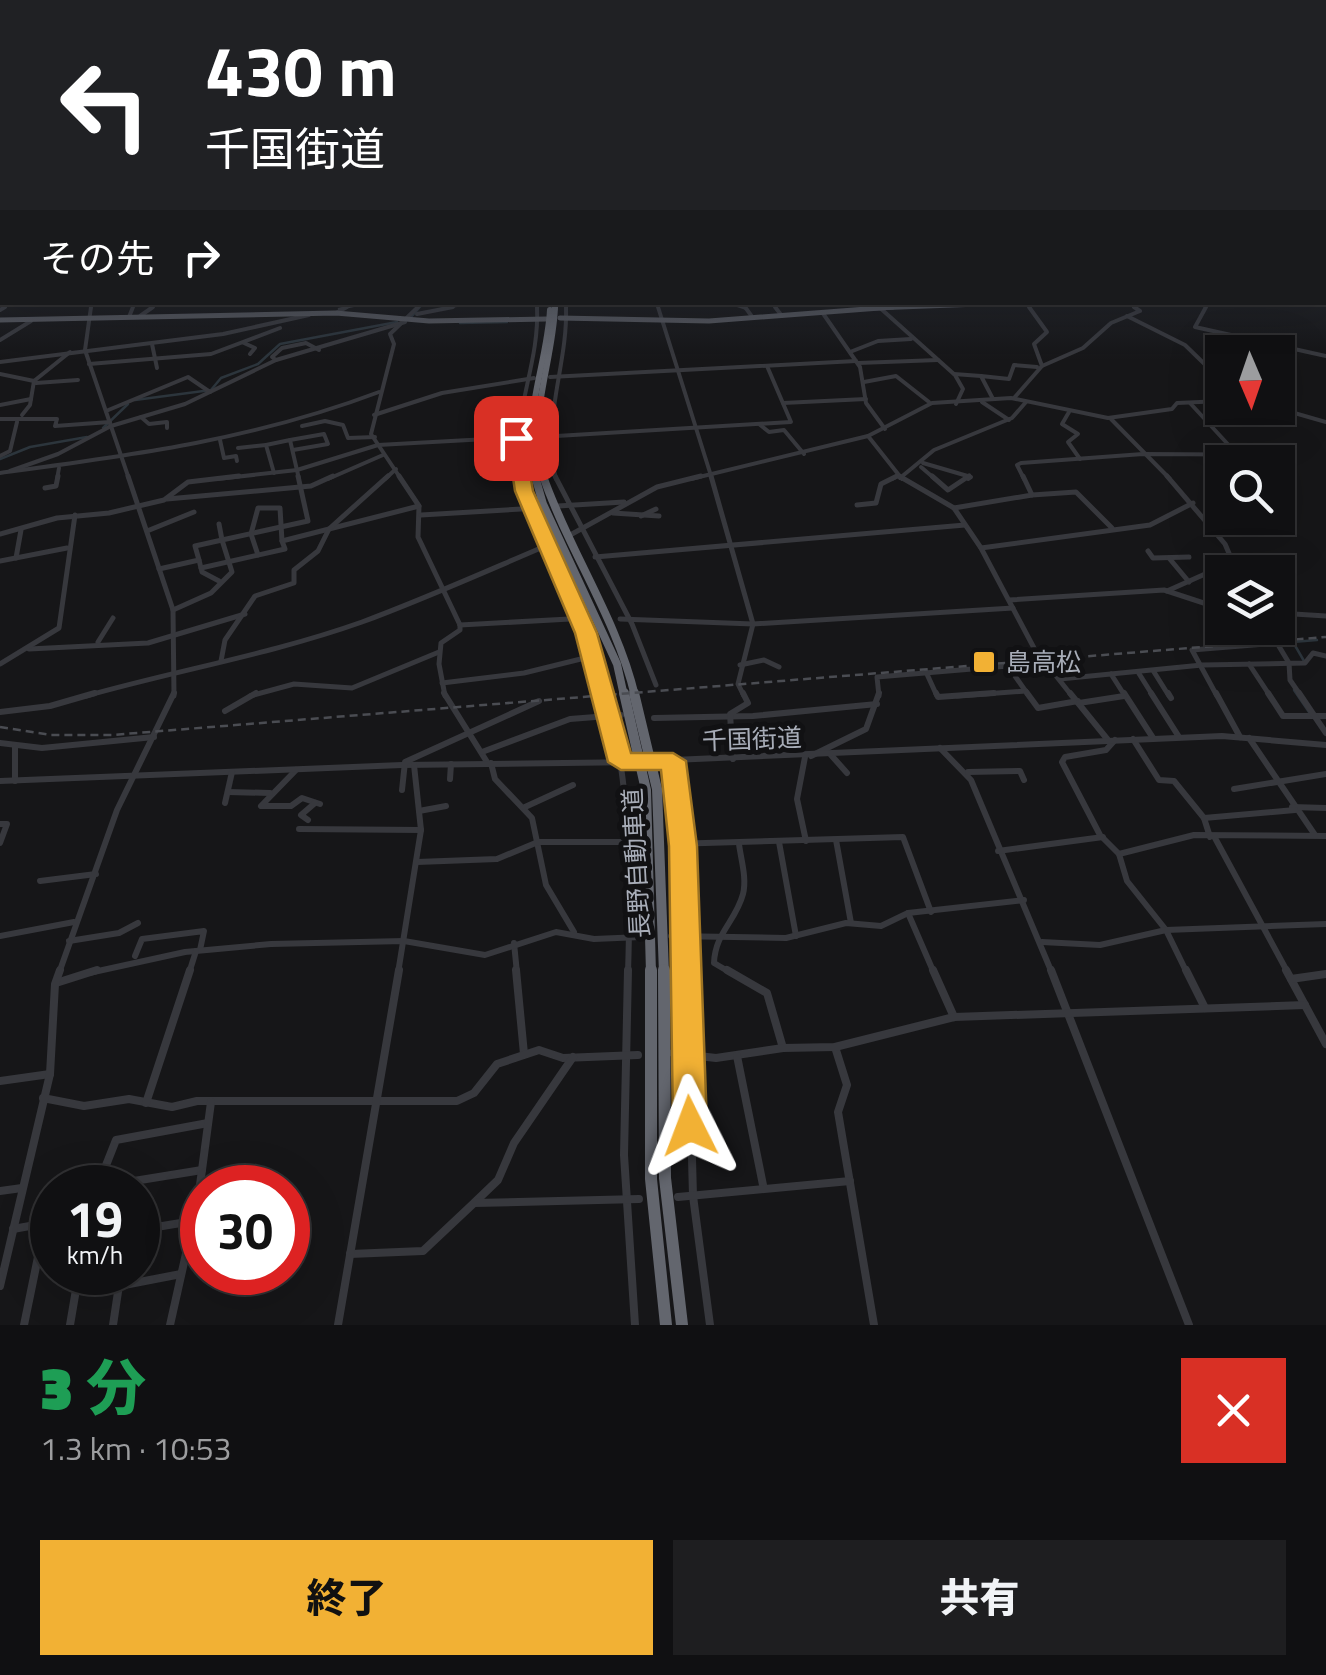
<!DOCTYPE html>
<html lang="ja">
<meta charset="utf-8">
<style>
body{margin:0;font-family:"Titillium Web","Noto Sans JP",sans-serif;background:#1e1e20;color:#f1f3f6;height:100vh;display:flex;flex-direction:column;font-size:38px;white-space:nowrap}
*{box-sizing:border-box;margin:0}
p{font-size:32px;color:#9c9d9f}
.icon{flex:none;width:55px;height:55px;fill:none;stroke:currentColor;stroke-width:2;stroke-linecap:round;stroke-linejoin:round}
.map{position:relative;height:1325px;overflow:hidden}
.side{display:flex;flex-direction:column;background:#101012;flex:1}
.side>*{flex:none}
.hud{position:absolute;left:0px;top:0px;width:1328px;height:305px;box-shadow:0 10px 40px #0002,0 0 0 2px #303032;background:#202124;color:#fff;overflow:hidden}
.needle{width:65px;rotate:178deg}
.buttons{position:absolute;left:1205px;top:335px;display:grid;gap:20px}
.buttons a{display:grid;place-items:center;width:90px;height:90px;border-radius:0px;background:#101012;box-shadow:0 10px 40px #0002,0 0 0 2px #303032;font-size:50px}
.speed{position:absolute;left:30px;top:1165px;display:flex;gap:20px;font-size:50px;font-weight:700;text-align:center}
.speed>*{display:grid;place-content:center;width:130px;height:130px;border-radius:50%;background:#101012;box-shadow:0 10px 40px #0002,0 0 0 2px #303032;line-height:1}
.speed small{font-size:25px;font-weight:400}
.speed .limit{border:15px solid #d22;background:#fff;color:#111}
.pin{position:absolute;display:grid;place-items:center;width:85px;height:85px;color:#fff;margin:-42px;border-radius:20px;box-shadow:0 5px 15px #0006}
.me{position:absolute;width:110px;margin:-55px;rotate:357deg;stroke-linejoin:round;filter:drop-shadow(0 0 8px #0008)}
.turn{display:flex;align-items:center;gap:35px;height:210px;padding:0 40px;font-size:45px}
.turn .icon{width:130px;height:130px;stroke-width:2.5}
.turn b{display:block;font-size:70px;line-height:85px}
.then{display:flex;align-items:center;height:95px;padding:0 40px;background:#0003;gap:20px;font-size:38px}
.round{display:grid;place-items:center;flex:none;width:105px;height:105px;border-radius:0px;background:#1e1e20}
.headline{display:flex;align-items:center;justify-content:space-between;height:170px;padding:0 40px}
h1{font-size:60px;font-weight:800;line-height:75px;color:#1e9e55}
.cta{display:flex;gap:20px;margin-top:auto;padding:20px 40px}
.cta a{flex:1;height:115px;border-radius:0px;background:#f2b134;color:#111;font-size:40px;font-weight:800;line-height:115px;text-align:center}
.cta a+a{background:#1e1e20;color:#f1f3f6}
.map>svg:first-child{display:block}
</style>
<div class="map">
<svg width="1326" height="1325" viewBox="0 0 1326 1325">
<rect width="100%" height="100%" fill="#161618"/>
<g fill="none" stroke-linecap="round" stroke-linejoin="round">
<g stroke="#2c353c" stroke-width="2.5">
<path d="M412,316L424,302"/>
<path d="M460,323L507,322"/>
<path d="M135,400L211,390L221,378L258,364L280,344L397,322"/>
<path d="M103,428L128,404"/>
<path d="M0,459L30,447L87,437"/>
<path d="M1304,661L1293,642L1317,640"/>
<path d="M1294,690L1309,712"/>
</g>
<g stroke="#37383d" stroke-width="2.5">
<path d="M537,302V309"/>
<path d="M566,302V309"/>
<path d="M656,302L659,309"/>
<path d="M726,302L747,309"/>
<path d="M772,302L777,309"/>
<path d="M874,302L882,309"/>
<path d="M1128,302L1137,309"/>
<path d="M1027,303L1031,309"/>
<path d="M1,309L11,302"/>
<path d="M91,309L92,302"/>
<path d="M132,309L135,302"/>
<path d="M149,309L159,302"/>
<path d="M339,309L371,302"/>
<path d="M416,309L423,302"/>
<path d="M441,309L475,302"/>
<path d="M1204,309L1208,302"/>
</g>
<g stroke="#37383d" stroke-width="4">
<path d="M91,307L85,350L129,479"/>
<path d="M658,307L712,479"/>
<path d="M745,307L753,318"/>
<path d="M775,307L782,316"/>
<path d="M879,307L955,375L963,389L956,404"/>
<path d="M1029,307L1047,332L1034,344L1042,366"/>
<path d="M1206,307L1195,327L1326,356"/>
<path d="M0,310L5,307"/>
<path d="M822,312L860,367L866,403L885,429"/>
<path d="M336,313L347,307"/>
<path d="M417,314L453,307"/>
<path d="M140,316L153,307"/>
<path d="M1127,316L1185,345L1222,381"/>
<path d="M129,317L133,307"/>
<path d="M0,340L31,321"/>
<path d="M244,343L255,348L250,354"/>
<path d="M152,344L157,368"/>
<path d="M850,352L878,341L911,339"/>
<path d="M276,360L272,357L282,348L306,343L319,350"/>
<path d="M0,362L223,334L309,315"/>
<path d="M858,363L938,360"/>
<path d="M89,364L211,354L280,328"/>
<path d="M0,374L34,381L70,352"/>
<path d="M954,374L981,376"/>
<path d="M550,377L856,361"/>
<path d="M864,382L896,376L929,402"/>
<path d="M36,383L78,380"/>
<path d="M1014,398L1042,366L1083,348L1111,323L1140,311L1134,307"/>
<path d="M993,399L981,376L1009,379L1014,365L1037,367"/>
<path d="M982,402L1009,420"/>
<path d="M783,403L866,399"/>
<path d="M1190,403L1235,452"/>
<path d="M0,405L31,399"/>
<path d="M1277,408L1326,422"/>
<path d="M106,411L188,377L210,392"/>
<path d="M1069,412L1062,424L1078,434L1068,442L1080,459"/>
<path d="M22,415L30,405L34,381"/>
<path d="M374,415L442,393L534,378"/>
<path d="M141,417L149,424L167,422V428"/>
<path d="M0,419H57L55,426L110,422"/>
<path d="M1111,419L1170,479"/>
<path d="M759,424L769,432L784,430L804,454"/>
<path d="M302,426L325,421L343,425L348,438L375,437"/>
<path d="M868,436L902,479"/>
<path d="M540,437L791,422L767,366"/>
<path d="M220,440L224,458L236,456L237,461"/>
<path d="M290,440L324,434L328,444L293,450"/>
<path d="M238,448L266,445"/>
<path d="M0,456L10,451L17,422"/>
<path d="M923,463L971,477L968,479"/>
<path d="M921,467L935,479"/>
<path d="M10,471L58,454L111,426L185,404L276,360L405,322"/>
<path d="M0,473C134,455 252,440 379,392"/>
<path d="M274,473L266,445L290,440L299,479"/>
<path d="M900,478L934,450L1012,418L1026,402"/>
<path d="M57,479L59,468"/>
<path d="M217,479L297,470L378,445L524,437"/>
<path d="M328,479L383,455"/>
<path d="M385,479L396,469"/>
<path d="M401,479L371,434L394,344L390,334L418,307"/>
<path d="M520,479C509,418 540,366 537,307"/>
<path d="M556,479C541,420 568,365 566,307"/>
<path d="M691,479L868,436L932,403L1011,398L1108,418L1172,409L1177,403L1222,401"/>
<path d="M892,479L898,476"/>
<path d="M1024,479L1017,465L1021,463L1143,454L1295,455"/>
</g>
<g stroke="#37383d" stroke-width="5">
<path d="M128,476L173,610L174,696"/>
<path d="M399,476L419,506L418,537L460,625"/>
<path d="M520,476C540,553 585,619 607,696"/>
<path d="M555,476L632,624L656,685"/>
<path d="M711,476L753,624L738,684L744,696"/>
<path d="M899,476L954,508L981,548L1034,648L1072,696"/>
<path d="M932,476L948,490L969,476"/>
<path d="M1167,476L1225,544L1237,572"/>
<path d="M45,488L56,486L58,476"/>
<path d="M1032,495L1076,492L1112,528"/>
<path d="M167,499L311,486L333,476"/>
<path d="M857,505L876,503L881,484L897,476"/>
<path d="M558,506L624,502"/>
<path d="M954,508L1032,495L1023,476"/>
<path d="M613,513L659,516"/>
<path d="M421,515L539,508"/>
<path d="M641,516L656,509"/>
<path d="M219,524L222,540L308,521L298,476"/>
<path d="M147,531L194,512"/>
<path d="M0,534L57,518L109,513L164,500L188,482L239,476"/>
<path d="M572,534L657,487L701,476"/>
<path d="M981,548L1150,525L1193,503"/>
<path d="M1148,551L1153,558L1189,557"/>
<path d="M258,555L251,534L258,508H280L282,541"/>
<path d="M595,557L965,525"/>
<path d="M16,558L21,530"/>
<path d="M1169,558L1189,582"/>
<path d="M199,560L202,572L219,581"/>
<path d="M0,561L67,548"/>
<path d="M201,568L285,549L282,541L419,506"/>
<path d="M159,569L199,560L195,546L222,540L232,572L211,593L173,610"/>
<path d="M1167,591L1232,562"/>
<path d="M1009,600L1164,590L1222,609"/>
<path d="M1278,613L1326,616"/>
<path d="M620,619L753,624L1013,608"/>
<path d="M460,625L588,618"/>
<path d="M1268,628L1289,663L1290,680L1301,696"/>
<path d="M98,642L113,618"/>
<path d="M29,649L148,643L245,614"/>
<path d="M221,661L225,640L255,596L294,583V570L318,551L329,529L388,476"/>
<path d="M0,664L59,628L75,515"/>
<path d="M1249,664L1270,696"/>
<path d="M740,665L764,660L779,667"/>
<path d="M926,672L937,696"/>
<path d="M1138,672L1153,696"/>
<path d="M1154,672L1169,696"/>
<path d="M1111,674L1125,696"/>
<path d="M1060,679L1202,665L1305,663L1313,653L1326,656"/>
<path d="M442,683L524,673L593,656"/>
<path d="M86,696C178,670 272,654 362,622C427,598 491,569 555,542"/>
<path d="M250,696L294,684L352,688L439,652"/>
<path d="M445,696L439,664L441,643L460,630V625"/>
<path d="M879,696L877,677L1008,666L1029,696"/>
<path d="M957,696L1026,691"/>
<path d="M1217,696L1192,650L1277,643"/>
</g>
<g stroke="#37383d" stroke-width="6">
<path d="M444,693L487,762"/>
<path d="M606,693C631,785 631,879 628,973"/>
<path d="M936,693L938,697L994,693"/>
<path d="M1027,693L1038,708L1078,701"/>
<path d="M1070,693L1108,740"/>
<path d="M1124,693L1153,738"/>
<path d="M1151,693L1179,737"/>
<path d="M1168,693L1171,698"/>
<path d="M1216,693L1240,737"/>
<path d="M1268,693L1283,716H1326"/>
<path d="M1299,693L1326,733"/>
<path d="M1079,703L1124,696"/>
<path d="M225,711L256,693"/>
<path d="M0,712L50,706L95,693"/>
<path d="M654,718L753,716L877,704"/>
<path d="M1249,738L1315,835"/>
<path d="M1133,739L1159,780L1174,781L1204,818L1210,837"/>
<path d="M1115,740L1106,750L1065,757L1062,762L1100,835L1119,854L1127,881L1166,930L1187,973"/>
<path d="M0,743L42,748L154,737"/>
<path d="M15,745V781"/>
<path d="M940,748L971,780L1052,973"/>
<path d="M482,752L570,719L621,715"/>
<path d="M831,755L847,773"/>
<path d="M811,756L866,729L879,693"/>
<path d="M805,757L797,799L806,841"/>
<path d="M733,759L730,714L748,703L743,693"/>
<path d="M650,761L1222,736L1326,745"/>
<path d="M673,761L683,846L687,973"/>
<path d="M491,763L495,779L532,818L546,885L574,932"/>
<path d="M296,770L261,806H291L302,798L320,804"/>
<path d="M968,772L1020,771L1024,780"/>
<path d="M450,779L451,764"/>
<path d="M0,781L402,765L639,762"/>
<path d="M1234,789L1326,774"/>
<path d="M402,790L405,762L539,701"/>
<path d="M228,792L270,793"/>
<path d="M225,803L232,772"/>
<path d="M525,807L573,785"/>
<path d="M1292,807L1326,808"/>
<path d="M419,811L446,806"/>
<path d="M1204,818L1295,810"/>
<path d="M308,820L301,815L315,803"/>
<path d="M0,824H7L0,843"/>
<path d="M299,829L421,830"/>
<path d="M1215,838L1288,973"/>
<path d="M836,840L851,923"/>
<path d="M779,842L796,936"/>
<path d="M671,844L903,837L931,912"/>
<path d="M998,851L1103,837"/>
<path d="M1119,854L1194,835L1326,836"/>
<path d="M417,862L497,859L538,842H640"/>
<path d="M40,881L96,874"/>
<path d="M908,913L934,973"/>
<path d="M0,936L74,922"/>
<path d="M671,936L786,938L846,923L881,926L908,913L1024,900"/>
<path d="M69,941L119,933L138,923"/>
<path d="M1042,942L1100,945L1166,930L1326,924"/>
<path d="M514,943L517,973"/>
<path d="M135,956L142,939L204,931L200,950"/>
<path d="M59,973L117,810L174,693"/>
<path d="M89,973L185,952L271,944L404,941L485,955L556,932L594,939L641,937"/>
<path d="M189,973L196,951"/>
<path d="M398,973L421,830L414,765"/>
<path d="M731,973L714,963C715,933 736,921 743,894C747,878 741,860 739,844"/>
</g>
<g stroke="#37383d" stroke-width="8">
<path d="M516,970L524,1054"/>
<path d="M628,970L624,1155L635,1325"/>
<path d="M687,970L693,1196L710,1325"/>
<path d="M727,970L767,993L783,1048"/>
<path d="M933,970L954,1017"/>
<path d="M1051,970L1189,1325"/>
<path d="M1186,970L1205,1008"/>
<path d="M1286,970L1326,1044"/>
<path d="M1291,979L1326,974"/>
<path d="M56,983L97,970"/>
<path d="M835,1047L847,1085L838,1112L874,1325"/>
<path d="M673,1053L716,1058L783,1048L835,1047L954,1017L1305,1005"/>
<path d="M737,1056L763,1185"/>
<path d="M0,1081L50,1074"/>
<path d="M43,1098L84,1106L129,1099L172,1107L197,1101H457L474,1093L497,1064L539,1050L563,1058L638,1055"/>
<path d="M146,1103L190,970"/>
<path d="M97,1187L202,1170"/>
<path d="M97,1188L116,1140L208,1123"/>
<path d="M0,1191L22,1188"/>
<path d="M678,1197L850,1181"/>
<path d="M475,1202L498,1180L514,1143L573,1057"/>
<path d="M13,1229L52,1222"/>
<path d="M138,1230L193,1221"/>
<path d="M350,1254L423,1251L474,1203L639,1199"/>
<path d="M0,1286L50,1074L55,984L60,970"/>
<path d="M119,1286L181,1274"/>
<path d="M24,1325L45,1223"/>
<path d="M70,1325L79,1272"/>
<path d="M113,1325L121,1272"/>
<path d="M170,1325L198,1200L211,1102"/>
<path d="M338,1325L399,970"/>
</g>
<path stroke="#53555c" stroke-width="4" d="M861,309L1045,302"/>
<g stroke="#53555c" stroke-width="5">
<path d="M560,318L709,321L893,307"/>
<path d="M0,320L336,313L429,321L546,319"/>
</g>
<path stroke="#63666e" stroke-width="5" d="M555,309V302"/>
<g stroke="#63666e" stroke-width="6">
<path d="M536,479C519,423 547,366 550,310"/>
<path d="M544,479C525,423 553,364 555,307"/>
</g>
<g stroke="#63666e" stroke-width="8">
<path d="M535,476L543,504L617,664L624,696"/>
<path d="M543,476C569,551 617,619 635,696"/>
</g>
<g stroke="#63666e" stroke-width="10">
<path d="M624,693L646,790L651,973"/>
<path d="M634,693L657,789L664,973"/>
</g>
<g stroke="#63666e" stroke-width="12">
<path d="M651,970V1179L666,1325"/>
<path d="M664,970L665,1178L682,1325"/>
</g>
<path stroke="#4a4c52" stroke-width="2.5" stroke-dasharray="8 5" stroke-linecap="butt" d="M0,727L51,735H112L1326,637"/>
</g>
<linearGradient id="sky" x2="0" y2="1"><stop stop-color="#0c0c0d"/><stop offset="0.49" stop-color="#363c48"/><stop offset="1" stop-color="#363c48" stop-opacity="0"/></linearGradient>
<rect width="1326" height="360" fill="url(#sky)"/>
<path fill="#f2b134" stroke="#9d7322" stroke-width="2.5" d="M516,433L524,438L533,491L597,633L631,753H673L686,761L697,846L707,1126L702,1137L690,1141L678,1137L673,1126L669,846L661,770H621L608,762L575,633L515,491L507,438Z"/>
<rect fill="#f2b134" stroke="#111113" stroke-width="4" x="972" y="650" width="24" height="24" rx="5"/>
<g text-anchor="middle" stroke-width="10" stroke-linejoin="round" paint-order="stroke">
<g font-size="25" fill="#a8adb8" stroke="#111113" text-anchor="start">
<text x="1006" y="671">島高松</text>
</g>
<g font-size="25" fill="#a8adb8" stroke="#111113">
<text transform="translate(752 739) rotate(-2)" y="9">千国街道</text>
<text transform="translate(636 863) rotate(-93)" y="9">長野自動車道</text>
</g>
</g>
</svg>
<div class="buttons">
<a><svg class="needle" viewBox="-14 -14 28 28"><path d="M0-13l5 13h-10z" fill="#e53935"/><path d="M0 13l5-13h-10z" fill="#9c9d9f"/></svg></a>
<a><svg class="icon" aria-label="search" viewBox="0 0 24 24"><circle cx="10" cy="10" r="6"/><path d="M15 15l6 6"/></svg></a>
<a><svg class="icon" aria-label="layers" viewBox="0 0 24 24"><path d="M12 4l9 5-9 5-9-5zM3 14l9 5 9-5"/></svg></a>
</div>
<div class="speed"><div>19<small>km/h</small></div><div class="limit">30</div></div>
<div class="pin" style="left:516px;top:438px;background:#d93025"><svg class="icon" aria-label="arrive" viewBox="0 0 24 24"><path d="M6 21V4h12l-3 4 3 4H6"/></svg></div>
<svg class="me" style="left:690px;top:1126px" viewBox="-20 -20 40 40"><path d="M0-17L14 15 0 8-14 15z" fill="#f2b134" stroke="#fff" stroke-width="4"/></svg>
<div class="hud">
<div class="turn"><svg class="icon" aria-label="left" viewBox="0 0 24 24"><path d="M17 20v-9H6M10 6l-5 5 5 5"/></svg><div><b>430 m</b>千国街道</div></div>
<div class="then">その先<svg class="icon" aria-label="right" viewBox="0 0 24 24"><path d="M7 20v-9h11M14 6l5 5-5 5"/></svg></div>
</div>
</div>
<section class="side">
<div class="headline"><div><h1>3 分</h1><p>1.3 km · 10:53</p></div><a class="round" style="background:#d93025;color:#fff"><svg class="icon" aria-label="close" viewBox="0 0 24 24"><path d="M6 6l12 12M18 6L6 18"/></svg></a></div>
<div class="cta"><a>終了</a><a>共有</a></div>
</section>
